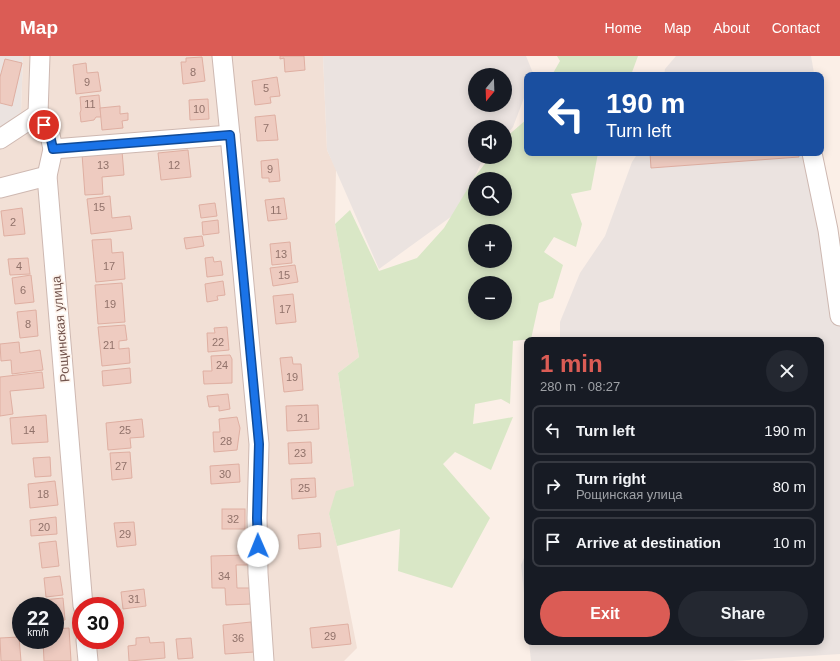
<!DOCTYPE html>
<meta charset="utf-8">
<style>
body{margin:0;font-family:Arial,sans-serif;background:#242831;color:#f1f3f6;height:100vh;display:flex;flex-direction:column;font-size:15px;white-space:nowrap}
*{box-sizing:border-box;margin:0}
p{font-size:13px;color:#9ea1a6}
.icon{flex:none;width:22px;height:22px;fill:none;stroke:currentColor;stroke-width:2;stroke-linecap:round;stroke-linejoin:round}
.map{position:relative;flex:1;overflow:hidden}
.drawer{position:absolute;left:524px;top:281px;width:300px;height:308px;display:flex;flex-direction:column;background:#171b24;border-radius:8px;box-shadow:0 2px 10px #0003}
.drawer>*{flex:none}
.banner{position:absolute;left:524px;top:16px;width:300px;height:84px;border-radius:8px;box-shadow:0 2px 10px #0003;background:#1a4fa0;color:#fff;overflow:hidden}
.needle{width:26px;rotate:199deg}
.buttons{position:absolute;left:468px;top:12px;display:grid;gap:8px}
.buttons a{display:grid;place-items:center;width:44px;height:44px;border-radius:50%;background:#171b24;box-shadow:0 2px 10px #0003;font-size:20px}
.speed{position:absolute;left:12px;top:541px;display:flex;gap:8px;font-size:20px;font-weight:700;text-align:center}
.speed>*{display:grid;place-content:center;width:52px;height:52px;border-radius:50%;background:#171b24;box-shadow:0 2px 10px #0003;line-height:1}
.speed small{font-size:10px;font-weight:400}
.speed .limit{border:6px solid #d22;background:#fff;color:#111}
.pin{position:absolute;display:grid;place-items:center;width:34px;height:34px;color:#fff;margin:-17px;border:2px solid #fff;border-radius:50%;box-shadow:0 1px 4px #0007}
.me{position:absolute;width:44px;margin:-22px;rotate:359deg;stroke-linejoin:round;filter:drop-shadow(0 0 3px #0008)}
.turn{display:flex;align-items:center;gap:14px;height:84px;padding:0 16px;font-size:18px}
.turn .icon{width:52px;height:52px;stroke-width:2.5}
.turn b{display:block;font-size:28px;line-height:34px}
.round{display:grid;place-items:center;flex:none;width:42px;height:42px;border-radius:21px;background:#242831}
.summary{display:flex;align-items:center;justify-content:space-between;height:68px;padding:0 16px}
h1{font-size:24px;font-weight:600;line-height:30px;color:#db5c55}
.action{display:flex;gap:8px;margin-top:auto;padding:8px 16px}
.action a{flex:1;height:46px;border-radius:24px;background:#db5c55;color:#fff;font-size:16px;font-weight:600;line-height:46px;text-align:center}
.action a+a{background:#242831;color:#f1f3f6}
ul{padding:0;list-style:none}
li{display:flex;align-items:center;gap:12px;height:50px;margin:0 8px 6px;padding:0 8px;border:2px solid #363941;border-radius:8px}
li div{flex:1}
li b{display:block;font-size:15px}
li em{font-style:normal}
header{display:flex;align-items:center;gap:24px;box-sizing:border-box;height:56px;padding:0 20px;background:#db5c55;color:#fff}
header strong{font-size:19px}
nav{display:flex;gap:22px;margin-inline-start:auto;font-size:14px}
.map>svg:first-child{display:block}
</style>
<header>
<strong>Map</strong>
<nav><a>Home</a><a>Map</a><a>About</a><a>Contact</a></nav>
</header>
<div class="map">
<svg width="840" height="605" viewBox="0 0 840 605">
<rect width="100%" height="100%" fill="#fbefe7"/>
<path fill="#f2e0d6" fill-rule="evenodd" d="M23,0H323L327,94L336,113L335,168L359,301L338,317L354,430L329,458L337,490L357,592L344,605H0V73L21,56ZM21,550H55V584H21ZM81,550H115V584H81Z"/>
<g fill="#ebe3e0" fill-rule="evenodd">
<path d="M0,0H23L21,56L0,73Z"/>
<path d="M323,0H526L533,17V19H527V34L513,71L505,80V71H475V101H487L480,109L459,155L379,213L327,94ZM475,19H505V49H475Z"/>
<path d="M676,0H811L814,17L813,19H664L665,13Z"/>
<path d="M638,97H806L837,181H840V598L732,605H531L529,586H821V284H560V266L580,217L605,180L632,106Z"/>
<path d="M527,495V565L521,509Z"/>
</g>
<g fill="#d9e7c6" fill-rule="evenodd">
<path d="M557,0H638L631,19H552L560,5Z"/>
<path d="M527,63V97H598L591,134L571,138L582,168L576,191L554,181L544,196L563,209L553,242L539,247L531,283L513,285L510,348L501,343L475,348L473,368L513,361L491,414L455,396L443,408L490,462L452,532L398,515L400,473L337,490L329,458L336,435L354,430L338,317L359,301L335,168L350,154L379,215L417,202L444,172L474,122L490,101H505V82ZM475,123H505V153H475ZM475,175H505V205H475ZM475,227H505V257H475Z"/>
</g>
<g fill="#eecbc0" stroke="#dfafa2">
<path d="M280,0H304L305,14L285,16L284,2L280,3Z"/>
<path d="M202,1L205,25L183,28L181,6H186V2Z"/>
<path d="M5,3L22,7L12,50L0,47V21Z"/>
<path d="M86,7L87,17L98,16L101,35L76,38L73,9Z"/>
<path d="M277,21L280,40L270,41L271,47L255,49L252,25Z"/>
<path d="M99,39L101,61H96L94,64L81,66L80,57L81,54L80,41Z"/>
<path d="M208,43L209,63L190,64L189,44Z"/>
<path d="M120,50V58L128,57V64L122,65L123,72L102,74L100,52Z"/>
<path d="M275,59L278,84L257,85L255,61Z"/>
<path d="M188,94L191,121L161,124L158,97Z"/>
<path d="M122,95L124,119L102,121L103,138L85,139L82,98Z"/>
<path d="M650,97H798L799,101L651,112Z"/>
<path d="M278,103L280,125L269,126V122H262L261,105Z"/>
<path d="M110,140L112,162L130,160L132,173L91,178L87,143Z"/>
<path d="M284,142L287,163L268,165L265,144Z"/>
<path d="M215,147L217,160L201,162L199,149Z"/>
<path d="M22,152L25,178L4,180L1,155Z"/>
<path d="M218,164L219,177L203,179L202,166Z"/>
<path d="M202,180L204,190L186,193L184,182Z"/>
<path d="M111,183L112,197L123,196L125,223L96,226L92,184Z"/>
<path d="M290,186L292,207L272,209L270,188Z"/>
<path d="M213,201L214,206L221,205L223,219L207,221L205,202Z"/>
<path d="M28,202L30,218L10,219L8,203Z"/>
<path d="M295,209L298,226L273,230L270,212Z"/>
<path d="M31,219L34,246L15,248L12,222Z"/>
<path d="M223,225L225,239L217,240L218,244L207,246L205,228Z"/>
<path d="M122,227L125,266L98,268L95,229Z"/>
<path d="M293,238L296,266L276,268L273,240Z"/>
<path d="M36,254L38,280L20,282L17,256Z"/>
<path d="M125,269L127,284L119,285V293L129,292L130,307L102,310L98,271Z"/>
<path d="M227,271L229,294L208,296L207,277H215L214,272Z"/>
<path d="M19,286L20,297L40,294L43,314L12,318L11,304L1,305L0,288Z"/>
<path d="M230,299L232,303V327L204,328L203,315H212L211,300Z"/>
<path d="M292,301L293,308H301L303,334L284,336L280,302Z"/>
<path d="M130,312L131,327L103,330L102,315Z"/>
<path d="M42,316L44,332L10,335L13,358L0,360V321Z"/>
<path d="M228,338L230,353L219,355V350L209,351L207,340Z"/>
<path d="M318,349L319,373L287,375L286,350Z"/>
<path d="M46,359L48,386L12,388L10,362Z"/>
<path d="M237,361L240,372L237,394L214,396L213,376H220L219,363Z"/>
<path d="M142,363L144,381L130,382L131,392L108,394L106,367Z"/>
<path d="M311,386L312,407L289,408L288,387Z"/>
<path d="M130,396L132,422L112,424L110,397Z"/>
<path d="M50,401L51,420L35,421L33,402Z"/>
<path d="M239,408L240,426L211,428L210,410Z"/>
<path d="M315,422L316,441L292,443L291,423Z"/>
<path d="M55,425L58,449L30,452L28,428Z"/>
<rect x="222" y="453" width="23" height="20"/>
<path d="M56,461L57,478L31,480L30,464Z"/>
<path d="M134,466L136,489L117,491L114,467Z"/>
<path d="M320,477L321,491L299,493L298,479Z"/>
<path d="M56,485L59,510L42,512L39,487Z"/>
<path d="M246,499L247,509H236L237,532H250L251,548L226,549L225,532H212L211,500Z"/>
<path d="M60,520L63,539L46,541L44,522Z"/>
<path d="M144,533L146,550L123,553L121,536Z"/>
<path d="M63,542L65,564L55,565V550H33V545Z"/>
<path d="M251,566L254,596L225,598L223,569Z"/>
<path d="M348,568L351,588L312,592L310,572Z"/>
<path d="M69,572L71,605H44L43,584H55V573Z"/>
<path d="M19,581L21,605H1L0,582Z"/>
<path d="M149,581L150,587L164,586L165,602L129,605L128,590L136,589V582Z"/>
<path d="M191,582L193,602L178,603L176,583Z"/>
</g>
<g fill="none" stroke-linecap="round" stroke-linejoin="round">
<g stroke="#ceb8b1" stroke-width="21">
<g id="minor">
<path d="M40,0L38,58L50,79L53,93L47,120L83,550"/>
<path d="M222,0L230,79L259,388L257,462L258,517L264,605"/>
<path d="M0,83L38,58"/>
<path d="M53,93L230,79"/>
<path d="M812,97L828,174L840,260"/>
<path d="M0,132L47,120"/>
<path d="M86,584L88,605"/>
</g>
</g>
<use href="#minor" stroke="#fff" stroke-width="19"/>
</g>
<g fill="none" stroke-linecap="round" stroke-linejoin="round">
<g stroke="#114b97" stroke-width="10">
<path id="route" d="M44,69L50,79L53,93L230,79L259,388L257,462L258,490"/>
</g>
<use href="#route" stroke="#1a73e8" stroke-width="7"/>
</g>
<g text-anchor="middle" stroke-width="3.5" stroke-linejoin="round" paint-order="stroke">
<g font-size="11" fill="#91726a">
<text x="193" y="20">8</text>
<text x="87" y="30">9</text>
<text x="266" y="36">5</text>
<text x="90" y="52">11</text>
<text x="199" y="57">10</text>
<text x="266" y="76">7</text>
<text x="103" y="113">13</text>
<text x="174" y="113">12</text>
<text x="270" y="117">9</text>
<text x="99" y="155">15</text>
<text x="276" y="158">11</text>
<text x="13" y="170">2</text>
<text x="281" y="202">13</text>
<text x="19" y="214">4</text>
<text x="109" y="214">17</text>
<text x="284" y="223">15</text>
<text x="23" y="238">6</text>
<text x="110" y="252">19</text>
<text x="285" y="257">17</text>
<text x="28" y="272">8</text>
<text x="218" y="290">22</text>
<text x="109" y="293">21</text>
<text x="222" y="313">24</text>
<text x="292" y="325">19</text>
<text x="303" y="366">21</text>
<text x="29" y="378">14</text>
<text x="125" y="378">25</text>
<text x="226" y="389">28</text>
<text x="300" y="401">23</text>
<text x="121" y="414">27</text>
<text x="225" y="422">30</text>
<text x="304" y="436">25</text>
<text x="43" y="442">18</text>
<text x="233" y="467">32</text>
<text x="44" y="475">20</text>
<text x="125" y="482">29</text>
<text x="224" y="524">34</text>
<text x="134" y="547">31</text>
<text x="330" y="584">29</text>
<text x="238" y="586">36</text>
</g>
<g font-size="13" fill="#72544d" stroke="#fef4ed">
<text transform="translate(60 273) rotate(-95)" y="5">Рощинская улица</text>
</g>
</g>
</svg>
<div class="buttons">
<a><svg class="needle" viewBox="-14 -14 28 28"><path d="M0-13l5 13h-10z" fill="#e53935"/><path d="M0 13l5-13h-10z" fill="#9ea1a6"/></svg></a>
<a><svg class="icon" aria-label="sound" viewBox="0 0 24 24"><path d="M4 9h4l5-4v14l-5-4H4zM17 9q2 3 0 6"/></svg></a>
<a><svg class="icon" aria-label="search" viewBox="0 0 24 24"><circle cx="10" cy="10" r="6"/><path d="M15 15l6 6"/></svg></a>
<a>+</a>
<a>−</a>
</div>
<div class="speed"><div>22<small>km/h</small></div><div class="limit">30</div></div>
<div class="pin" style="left:44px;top:69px;background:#d93025"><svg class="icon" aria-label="arrive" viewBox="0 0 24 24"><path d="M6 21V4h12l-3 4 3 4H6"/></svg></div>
<svg class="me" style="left:258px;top:490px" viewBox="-20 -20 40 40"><circle r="19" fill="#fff"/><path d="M0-13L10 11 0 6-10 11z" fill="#1a73e8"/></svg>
<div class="banner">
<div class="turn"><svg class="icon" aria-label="left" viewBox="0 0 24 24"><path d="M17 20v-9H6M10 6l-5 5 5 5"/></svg><div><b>190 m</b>Turn left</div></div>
</div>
<section class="drawer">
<div class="summary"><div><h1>1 min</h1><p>280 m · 08:27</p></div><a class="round"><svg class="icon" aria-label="close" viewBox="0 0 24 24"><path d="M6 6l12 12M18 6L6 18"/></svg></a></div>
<ul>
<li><svg class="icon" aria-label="left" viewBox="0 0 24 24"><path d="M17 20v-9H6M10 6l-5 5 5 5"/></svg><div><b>Turn left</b></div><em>190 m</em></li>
<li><svg class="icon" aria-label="right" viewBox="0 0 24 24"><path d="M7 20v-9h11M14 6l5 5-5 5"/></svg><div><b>Turn right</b><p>Рощинская улица</p></div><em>80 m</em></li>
<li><svg class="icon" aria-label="arrive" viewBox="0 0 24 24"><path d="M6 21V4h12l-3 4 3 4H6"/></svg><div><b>Arrive at destination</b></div><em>10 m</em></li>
</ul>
<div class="action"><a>Exit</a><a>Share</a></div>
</section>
</div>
